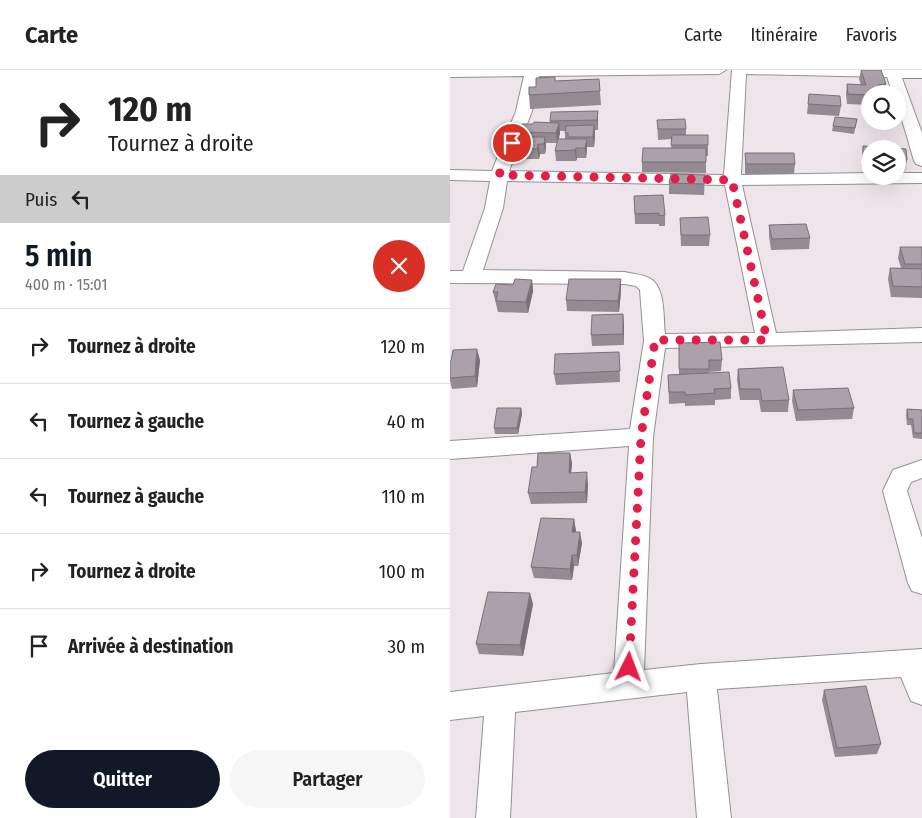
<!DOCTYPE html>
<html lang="fr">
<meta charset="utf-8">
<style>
body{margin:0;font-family:"Fira Sans Condensed",sans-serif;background:#f6f6f6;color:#222;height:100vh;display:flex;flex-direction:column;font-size:19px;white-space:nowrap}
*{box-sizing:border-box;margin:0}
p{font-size:16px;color:#767676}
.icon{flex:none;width:28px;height:28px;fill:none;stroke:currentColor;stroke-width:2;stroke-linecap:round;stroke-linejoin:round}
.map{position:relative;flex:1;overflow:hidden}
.side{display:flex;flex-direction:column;background:#fff;width:450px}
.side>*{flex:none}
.banner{background:#fff;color:#222;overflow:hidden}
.controls{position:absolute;left:411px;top:15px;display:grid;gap:10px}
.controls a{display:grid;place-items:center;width:45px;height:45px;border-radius:50%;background:#fff;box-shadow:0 5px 20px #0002;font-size:25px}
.pin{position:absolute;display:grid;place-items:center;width:42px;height:42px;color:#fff;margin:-21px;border:2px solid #fff;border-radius:50%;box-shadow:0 1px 5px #0007}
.me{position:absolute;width:55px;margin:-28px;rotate:3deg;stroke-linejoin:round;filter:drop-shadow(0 0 4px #0008)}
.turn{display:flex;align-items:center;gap:18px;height:105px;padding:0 25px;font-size:22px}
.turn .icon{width:65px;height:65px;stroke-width:2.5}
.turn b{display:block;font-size:35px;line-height:42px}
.then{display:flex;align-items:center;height:48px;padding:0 25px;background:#0003;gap:10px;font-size:19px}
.round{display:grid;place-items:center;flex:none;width:52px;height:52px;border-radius:26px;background:#f6f6f6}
.overview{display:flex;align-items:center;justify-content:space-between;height:85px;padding:0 25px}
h1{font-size:30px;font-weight:600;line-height:38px;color:#111827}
.action{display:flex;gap:10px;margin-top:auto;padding:10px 25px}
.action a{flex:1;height:58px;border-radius:30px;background:#111827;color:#fff;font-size:20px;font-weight:600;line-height:58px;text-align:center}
.action a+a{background:#f6f6f6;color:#222}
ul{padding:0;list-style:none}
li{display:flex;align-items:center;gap:15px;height:75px;padding:0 25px;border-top:1px solid #e0e0e0}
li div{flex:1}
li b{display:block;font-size:19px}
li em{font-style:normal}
header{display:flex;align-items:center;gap:30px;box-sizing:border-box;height:70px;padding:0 25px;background:#fff;border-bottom:1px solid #e0e0e0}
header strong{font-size:24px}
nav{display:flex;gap:28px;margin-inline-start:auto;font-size:18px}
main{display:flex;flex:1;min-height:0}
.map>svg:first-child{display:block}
</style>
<header>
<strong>Carte</strong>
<nav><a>Carte</a><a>Itinéraire</a><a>Favoris</a></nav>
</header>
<main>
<section class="side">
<div class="banner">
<div class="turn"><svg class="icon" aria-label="right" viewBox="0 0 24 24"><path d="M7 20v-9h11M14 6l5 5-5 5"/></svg><div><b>120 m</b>Tournez à droite</div></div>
<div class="then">Puis<svg class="icon" aria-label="left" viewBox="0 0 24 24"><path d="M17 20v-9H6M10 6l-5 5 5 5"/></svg></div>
</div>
<div class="overview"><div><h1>5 min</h1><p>400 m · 15:01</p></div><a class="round" style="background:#d93025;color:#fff"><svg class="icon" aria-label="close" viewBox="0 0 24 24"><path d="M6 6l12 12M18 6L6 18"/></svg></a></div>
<ul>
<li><svg class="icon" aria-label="right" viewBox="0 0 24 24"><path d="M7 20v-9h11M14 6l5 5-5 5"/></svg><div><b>Tournez à droite</b></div><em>120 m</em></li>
<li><svg class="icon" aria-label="left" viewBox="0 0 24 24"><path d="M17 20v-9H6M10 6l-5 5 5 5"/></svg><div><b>Tournez à gauche</b></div><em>40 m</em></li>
<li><svg class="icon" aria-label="left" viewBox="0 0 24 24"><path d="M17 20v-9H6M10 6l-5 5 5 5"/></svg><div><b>Tournez à gauche</b></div><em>110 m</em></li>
<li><svg class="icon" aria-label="right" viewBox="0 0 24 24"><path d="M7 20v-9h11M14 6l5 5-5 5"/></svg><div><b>Tournez à droite</b></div><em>100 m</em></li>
<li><svg class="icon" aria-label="arrive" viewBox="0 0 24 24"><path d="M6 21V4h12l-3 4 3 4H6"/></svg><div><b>Arrivée à destination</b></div><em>30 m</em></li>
</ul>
<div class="action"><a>Quitter</a><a>Partager</a></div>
</section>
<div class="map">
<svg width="472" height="748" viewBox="0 0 472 748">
<rect width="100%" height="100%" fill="#eee5eb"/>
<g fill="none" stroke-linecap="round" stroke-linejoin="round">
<g stroke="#929292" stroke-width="2">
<g id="street">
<path d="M0,0H276L269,4L89,6L82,41L59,101L274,105L282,0H472V8H452L472,63V96L466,94L464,91L448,36V24H443L437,7L296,4L291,105L420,103V106H448V103H472V113L292,115L326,263L472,258V272L215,278L203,367L194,600L251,594L472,579V635L461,631L451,607L267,619L281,748H247L237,622L65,642L60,748H26L34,646L0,650V622L164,603L179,376L0,389V371L180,359L194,271L190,220L186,216L175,214L0,213V201H13L35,138L40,111L0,110V100L42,101L66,41L74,6L0,7ZM57,111L275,115L305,263L215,264C213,248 216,216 199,208C192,204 182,204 175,202L33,200L53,138Z"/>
<path d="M472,390V408L461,412L457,421L472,468V524L462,521L458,513L433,421L443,400Z"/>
</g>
</g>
<use href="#street" fill="#fff" fill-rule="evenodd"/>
</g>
<g fill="#948a92" fill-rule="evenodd">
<path d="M411,0L436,14L435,24H420V35L397,34L396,24L397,14L411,15L409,9Z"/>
<path d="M149,9L151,35L80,39L79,25L86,17L105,11Z"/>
<path d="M359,24L391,36L389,46L357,44Z"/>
<path d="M148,41V60H145V66L144,77H137L136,88H127L126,91H106L105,81L107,73H96V77L95,84H90L89,89H63L61,79L69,67V62L83,54L100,52V51ZM110,61H115V69H109L110,63Z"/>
<path d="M407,49L404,64L382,61L383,56Z"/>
<path d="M207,50L236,59V65H258V86H256V103L192,102V92L221,78L222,69L208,70Z"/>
<path d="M413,76L456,79L457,90L455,101L448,100V79H420V98L411,97L412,86Z"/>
<path d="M295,83L345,94L344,104H295Z"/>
<path d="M255,105L254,125L219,124V113Z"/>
<path d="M184,126L215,145V156H209V154H185Z"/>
<path d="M230,148L260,165L259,176H231Z"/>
<path d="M319,155L360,168L359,179L321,180L319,166Z"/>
<path d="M450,177H472V228L441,227L438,209L440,198H451L448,188Z"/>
<path d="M171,209V221L169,242L117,241L116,230Z"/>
<path d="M82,210L83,221L78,243L48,242L43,222L63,215Z"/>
<path d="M173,244L174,275L142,276L141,265Z"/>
<path d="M229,273L272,290L271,301L259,302V303L281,318V329L265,330V335L235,336V333L219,334L218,305H229Z"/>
<path d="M169,282L170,312L106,315L104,304Z"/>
<path d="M30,290L27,317L2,319L0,311V292Z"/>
<path d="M288,299L339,330L338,342H311L309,330H290L287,310Z"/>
<path d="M343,320L404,338L402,349L346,351L342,331Z"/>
<path d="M71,338L72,344L68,364H45L44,358Z"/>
<path d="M457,339L472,340V369L463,368L461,355H457L456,345Z"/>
<path d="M120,383L122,394L121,403L138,414L137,433L81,434L78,423L87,397Z"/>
<path d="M124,449L125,462L132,473L128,496H124L122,510L84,508L81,497Z"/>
<path d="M83,534L73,586L29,584L26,574Z"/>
<path d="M374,620L431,674L427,684L385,687L372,630Z"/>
</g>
<g fill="#787177">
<path d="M148,41V60L147,50Z"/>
<path d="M109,53L110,63L107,73L106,63Z"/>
<path d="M144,55L145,66L144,77L143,67Z"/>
<path d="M95,67L96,77L95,84L94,74Z"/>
<path d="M137,69V79L136,88L135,78Z"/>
<path d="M88,74L90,84L89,89L87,79Z"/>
<path d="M126,78L127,88L126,91L125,80Z"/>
<path d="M171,209V221L169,242L168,231Z"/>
<path d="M82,210L83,221L78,243L76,232Z"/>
<path d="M173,244L174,255V275L173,264Z"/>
<path d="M27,279L30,290L27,317L25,306Z"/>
<path d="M71,338L72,344L68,364L67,358Z"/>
<path d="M120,383L122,394L120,414L119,403Z"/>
<path d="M137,402L138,414L137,433L135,422Z"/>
<path d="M124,449L126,460L123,473L122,462Z"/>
<path d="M130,462L132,473L128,496L127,485Z"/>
<path d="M122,485L124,496L122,510L120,499Z"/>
<path d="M80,523L83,534L73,586L70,575Z"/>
</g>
<g fill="#aca1aa" stroke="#787177">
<path d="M411,0H431L436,14L428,15L430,24H420V25L398,24L397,14L416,15Z"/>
<path d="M105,7V11L149,9L150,21L79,25V17H86V8Z"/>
<path d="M359,24L390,26L391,36L358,34Z"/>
<path d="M148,41L147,50L100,51L101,42Z"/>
<path d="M385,47L407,49L405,58L383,56Z"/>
<path d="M235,49L236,59H208L207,50Z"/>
<path d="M84,52L109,53L106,63L69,62L72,54H83Z"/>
<path d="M144,55L143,67H118V63H115L116,56Z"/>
<path d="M222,65H258V75H221Z"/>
<path d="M64,67H95L94,74H88L87,79H61Z"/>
<path d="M108,69H137L135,78H126L125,80L105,81Z"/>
<path d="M413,76L456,79L457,90L448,89V79H420V88L413,87Z"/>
<path d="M193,78H256V92H192Z"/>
<path d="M295,83H344L345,94H296Z"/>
<path d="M221,104L255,105L254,114L219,113Z"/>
<path d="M213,125L215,145L209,146V143L185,144L184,126Z"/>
<path d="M258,147L260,165H231L230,148Z"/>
<path d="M356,154L360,168L322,169L319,155Z"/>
<path d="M450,177H472V194H455Z"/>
<path d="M440,198L472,199V217L443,216Z"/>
<path d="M65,209L82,210L76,232L46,231L48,222H43L46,214L63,215Z"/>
<path d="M119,209H171L168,231L116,230Z"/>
<path d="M173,244V264L141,265L142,245Z"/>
<path d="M270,272L272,290H259V299H229V273Z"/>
<path d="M27,279L25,306L0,308V292L1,291L3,280Z"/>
<path d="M169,282L170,301L104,304L105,284Z"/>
<path d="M333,297L339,330L312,331L310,319H290L288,299Z"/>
<path d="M279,302L281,318L264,319L265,323L235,325V322H219L218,305Z"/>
<path d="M398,318L404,338L348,340L343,320Z"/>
<path d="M47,338H71L67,358H44Z"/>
<path d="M457,339L472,340V363H464L463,349H458Z"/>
<path d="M88,383H120L119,403L137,402L135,422L78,423L82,397H87Z"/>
<path d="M91,448L124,449L122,462H130L127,485H122L120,499L81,497Z"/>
<path d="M38,522L80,523L70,575L26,574Z"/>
<path d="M416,616L431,674L387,678L374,620Z"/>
</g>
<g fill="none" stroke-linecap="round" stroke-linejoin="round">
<path stroke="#e11d48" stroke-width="9" stroke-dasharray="0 16.2" d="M62,73L49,105L282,110L317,270H205L191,367L179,597"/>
</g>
</svg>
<div class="controls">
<a><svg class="icon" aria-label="search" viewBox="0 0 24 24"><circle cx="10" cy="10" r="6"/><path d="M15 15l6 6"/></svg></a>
<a><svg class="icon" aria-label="layers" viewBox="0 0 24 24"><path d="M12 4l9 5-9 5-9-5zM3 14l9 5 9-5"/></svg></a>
</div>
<div class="pin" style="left:62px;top:73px;background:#d93025"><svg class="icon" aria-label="arrive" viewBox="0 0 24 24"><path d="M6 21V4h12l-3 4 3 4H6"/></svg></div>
<svg class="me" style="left:179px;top:597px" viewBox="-20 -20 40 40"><path d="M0-17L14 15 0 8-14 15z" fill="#e11d48" stroke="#fff" stroke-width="4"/></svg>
</div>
</main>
